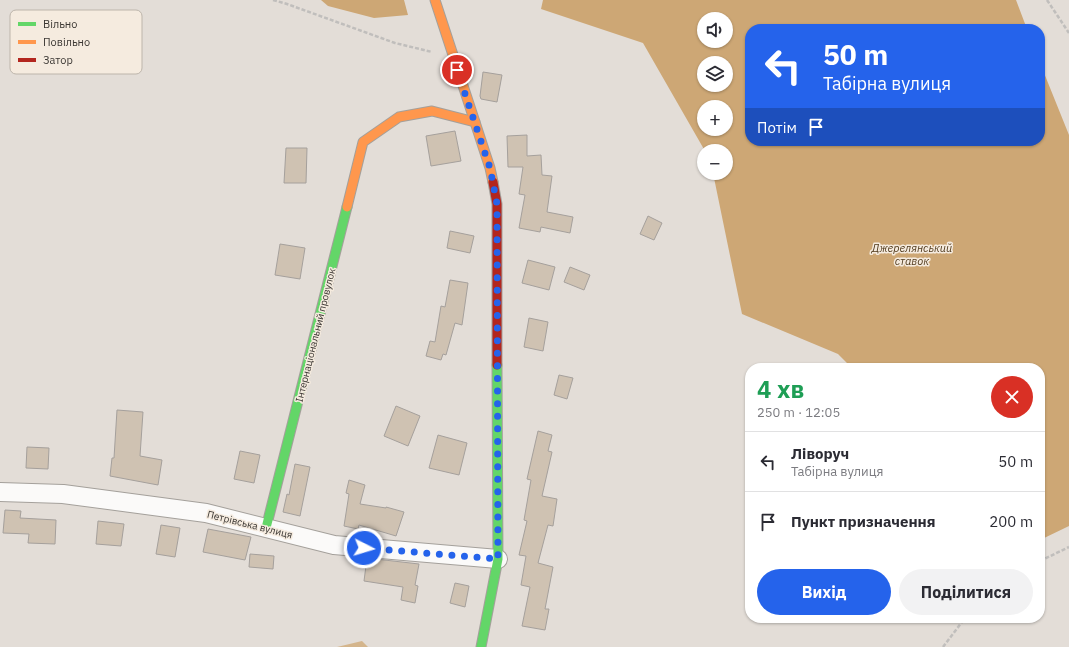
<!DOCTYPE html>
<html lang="uk">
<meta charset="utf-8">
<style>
body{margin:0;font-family:"IBM Plex Sans",sans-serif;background:#f2f2f3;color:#2b2b33;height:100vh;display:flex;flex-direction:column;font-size:15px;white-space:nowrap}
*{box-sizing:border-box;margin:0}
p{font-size:13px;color:#7c7c81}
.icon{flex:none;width:22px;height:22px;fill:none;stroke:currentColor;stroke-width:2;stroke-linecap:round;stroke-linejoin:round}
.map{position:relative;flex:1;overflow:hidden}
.sheet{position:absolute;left:745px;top:363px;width:300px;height:260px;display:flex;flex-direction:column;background:#fff;border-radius:16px;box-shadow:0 1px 3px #0004}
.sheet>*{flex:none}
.banner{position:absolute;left:745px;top:24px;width:300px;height:122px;border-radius:16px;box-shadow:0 1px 3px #0004;background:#2563eb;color:#fff;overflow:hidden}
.buttons{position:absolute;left:697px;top:12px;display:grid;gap:8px}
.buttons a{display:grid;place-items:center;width:36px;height:36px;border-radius:50%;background:#fff;box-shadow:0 1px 3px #0004;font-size:20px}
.pin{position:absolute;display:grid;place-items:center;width:34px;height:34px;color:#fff;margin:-17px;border:2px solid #fff;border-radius:50%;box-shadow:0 1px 4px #0007}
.me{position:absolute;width:44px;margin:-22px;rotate:95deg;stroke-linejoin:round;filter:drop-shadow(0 0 3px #0008)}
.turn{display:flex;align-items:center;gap:14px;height:84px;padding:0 12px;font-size:18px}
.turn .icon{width:52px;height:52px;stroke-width:2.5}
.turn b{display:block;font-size:28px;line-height:34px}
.then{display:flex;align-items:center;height:38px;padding:0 12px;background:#0003;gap:8px;font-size:15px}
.round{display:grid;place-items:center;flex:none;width:42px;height:42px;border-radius:21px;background:#f2f2f3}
.summary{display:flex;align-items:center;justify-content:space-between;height:68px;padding:0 12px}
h1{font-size:24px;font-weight:700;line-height:30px;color:#1e9e55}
.cta{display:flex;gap:8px;margin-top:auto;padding:8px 12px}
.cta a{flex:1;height:46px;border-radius:24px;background:#2563eb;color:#fff;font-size:16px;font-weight:700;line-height:46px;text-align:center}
.cta a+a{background:#f2f2f3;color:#2b2b33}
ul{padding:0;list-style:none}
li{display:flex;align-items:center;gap:12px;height:60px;padding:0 12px;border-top:1px solid #e1e1e2}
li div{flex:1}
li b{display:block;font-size:15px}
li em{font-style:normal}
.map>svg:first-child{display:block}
</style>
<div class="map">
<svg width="1069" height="647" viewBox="0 0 1069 647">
<rect width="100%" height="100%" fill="#e3ddd7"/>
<path fill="#d4b58c" d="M362,641L368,647H337Z"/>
<g fill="#cda775" fill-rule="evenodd">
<path d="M321,0H404L408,15L374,18L328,6Z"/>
<path d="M543,0H1016L1027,29H750V141H1040V63L1069,135V526L1040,540V368H852L838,354L742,314L713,173H726V151H705L643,43L541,9ZM704,19H726V41H704ZM704,63H726V85H704ZM704,107H726V129H704Z"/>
</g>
<g fill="#cfc2b2" stroke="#a5a09c">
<path d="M483,72L502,75L497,102L481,99L480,96Z"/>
<path d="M455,131L461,161L431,166L426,136Z"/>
<path d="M527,135V156L541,155L542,175L552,176L547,212L573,217L570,233L541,227L540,232L519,228L525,195L519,194L523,167H508L507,136Z"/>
<path d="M286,148H307L306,183H284Z"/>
<path d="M648,216L662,223L654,240L640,234Z"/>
<path d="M450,231L474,236L470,253L447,248Z"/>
<path d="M280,244L305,248L300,279L275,275Z"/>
<path d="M528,260L555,267L549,290L522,283Z"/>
<path d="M570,267L590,275L584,290L564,282Z"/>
<path d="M450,280L468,283L462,325L455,323L446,355L443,354L441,360L426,356L430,341L435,342L441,306L445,307Z"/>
<path d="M529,318L548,322L543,351L524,347Z"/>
<path d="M559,375L573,378L567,399L554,395Z"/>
<path d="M396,406L420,416L408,446L384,436Z"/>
<path d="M117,410L143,412L140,456L162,460L158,485L110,476L112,458H114Z"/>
<path d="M538,431L552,435L548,451L552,452L542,496L557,499L553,526L548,525L538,563L553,567L545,609H549L545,630L522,626L530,587L521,585L526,556L519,555L527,521L524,520L531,480L527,479Z"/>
<path d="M438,435L467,443L459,475L429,468Z"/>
<path d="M27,447L49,448L48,469L26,468Z"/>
<path d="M240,451L260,455L254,483L234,479Z"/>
<path d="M295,464L310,467L300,516L283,512L287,494L289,495Z"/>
<path d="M349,480L365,485L360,504L386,508V507L404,512L396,536L359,525L358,529L344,526L349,494L346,493Z"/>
<path d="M5,510L21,511L20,518L56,520L55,544L28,543L29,534L3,533Z"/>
<path d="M98,521L124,524L121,546L96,544Z"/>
<path d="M161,525L180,528L175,557L156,554Z"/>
<path d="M208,529L251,537L245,560L203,552Z"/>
<path d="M250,554L274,556L273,569L249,567Z"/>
<path d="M367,558L419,564L415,585L418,586L415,603L401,600L403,587L364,581Z"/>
<path d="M455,583L469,586L465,607L450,603Z"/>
</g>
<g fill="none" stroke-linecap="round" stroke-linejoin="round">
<g stroke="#a4a09b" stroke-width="20">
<path id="street" d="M0,492L63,494L206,513L334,545L498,559"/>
</g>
<g stroke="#a4a09b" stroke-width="11">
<g id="fast">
<path d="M266,528L347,207"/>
<path d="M481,647L498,559L497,365"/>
</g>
</g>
<g stroke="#a4a09b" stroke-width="11">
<g id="slow">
<path d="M435,0L490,168L493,182"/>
<path d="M347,207L363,142L399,117L432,111L475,122"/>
</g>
</g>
<g stroke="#a4a09b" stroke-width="11">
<path id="jam" d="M493,182L497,204V365"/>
</g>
<g stroke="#c0bebc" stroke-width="2.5" stroke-dasharray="4 2" stroke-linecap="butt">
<path d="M273,0L287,4L395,43L432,52"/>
<path d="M1047,0L1069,33"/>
<path d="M1040,561L1069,547"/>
<path d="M943,647L965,618"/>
</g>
<use href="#street" stroke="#fbfaf9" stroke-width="18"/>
<use href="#fast" stroke="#63d668" stroke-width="9"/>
<use href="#slow" stroke="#ff974d" stroke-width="9"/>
<use href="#jam" stroke="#b3261e" stroke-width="9"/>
</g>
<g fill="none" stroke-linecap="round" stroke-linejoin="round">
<path stroke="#2563eb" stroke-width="7" stroke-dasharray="0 12.6" d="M364,548L498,559L497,204L490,168L457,70"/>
</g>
<g text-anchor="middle" stroke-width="3" stroke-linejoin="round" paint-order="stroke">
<g font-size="10" fill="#3b3733" stroke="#f5ebdf">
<text transform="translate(315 335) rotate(-76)" y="4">Інтернаціональний провулок</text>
<text transform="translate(250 524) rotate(14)" y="4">Петрівська вулиця</text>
</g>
<g font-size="11" font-style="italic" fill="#503a1c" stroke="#f5ebdf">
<text x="912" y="252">Джерелянський<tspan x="912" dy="13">ставок</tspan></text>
</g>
</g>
<rect x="10" y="10" width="132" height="64" rx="6" fill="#f5ebdf" stroke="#bdb5ab" stroke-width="1"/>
<rect x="18" y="22" width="18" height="4" fill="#63d668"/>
<rect x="18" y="40" width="18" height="4" fill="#ff974d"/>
<rect x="18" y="58" width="18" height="4" fill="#b3261e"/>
<g font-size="11" fill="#3b3733">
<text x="43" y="28">Вільно</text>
<text x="43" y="46">Повільно</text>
<text x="43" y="64">Затор</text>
</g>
</svg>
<div class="buttons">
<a><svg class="icon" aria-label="sound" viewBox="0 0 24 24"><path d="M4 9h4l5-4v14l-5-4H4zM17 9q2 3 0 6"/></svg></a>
<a><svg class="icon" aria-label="layers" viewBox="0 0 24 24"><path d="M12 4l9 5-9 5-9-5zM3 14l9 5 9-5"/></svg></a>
<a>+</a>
<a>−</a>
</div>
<div class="pin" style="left:457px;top:70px;background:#d93025"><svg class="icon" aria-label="arrive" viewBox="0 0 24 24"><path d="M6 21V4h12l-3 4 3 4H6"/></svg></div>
<svg class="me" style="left:364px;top:548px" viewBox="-20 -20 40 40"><circle r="17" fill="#2563eb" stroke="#fff" stroke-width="3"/><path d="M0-11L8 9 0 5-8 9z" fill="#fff"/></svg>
<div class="banner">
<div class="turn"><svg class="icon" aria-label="left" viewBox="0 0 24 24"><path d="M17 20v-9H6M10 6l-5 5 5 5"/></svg><div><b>50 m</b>Табірна вулиця</div></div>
<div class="then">Потім<svg class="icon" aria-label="arrive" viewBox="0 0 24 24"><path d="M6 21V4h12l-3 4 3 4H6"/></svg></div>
</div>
<section class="sheet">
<div class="summary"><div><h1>4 хв</h1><p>250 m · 12:05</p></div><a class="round" style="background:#d93025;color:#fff"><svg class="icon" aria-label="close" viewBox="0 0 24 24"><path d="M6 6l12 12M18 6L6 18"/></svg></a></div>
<ul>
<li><svg class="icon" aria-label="left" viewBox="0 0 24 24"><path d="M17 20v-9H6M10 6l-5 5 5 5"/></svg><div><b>Ліворуч</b><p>Табірна вулиця</p></div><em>50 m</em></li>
<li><svg class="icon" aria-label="arrive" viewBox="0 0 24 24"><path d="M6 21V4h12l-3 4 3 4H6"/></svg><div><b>Пункт призначення</b></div><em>200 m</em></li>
</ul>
<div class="cta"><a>Вихід</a><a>Поділитися</a></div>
</section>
</div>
